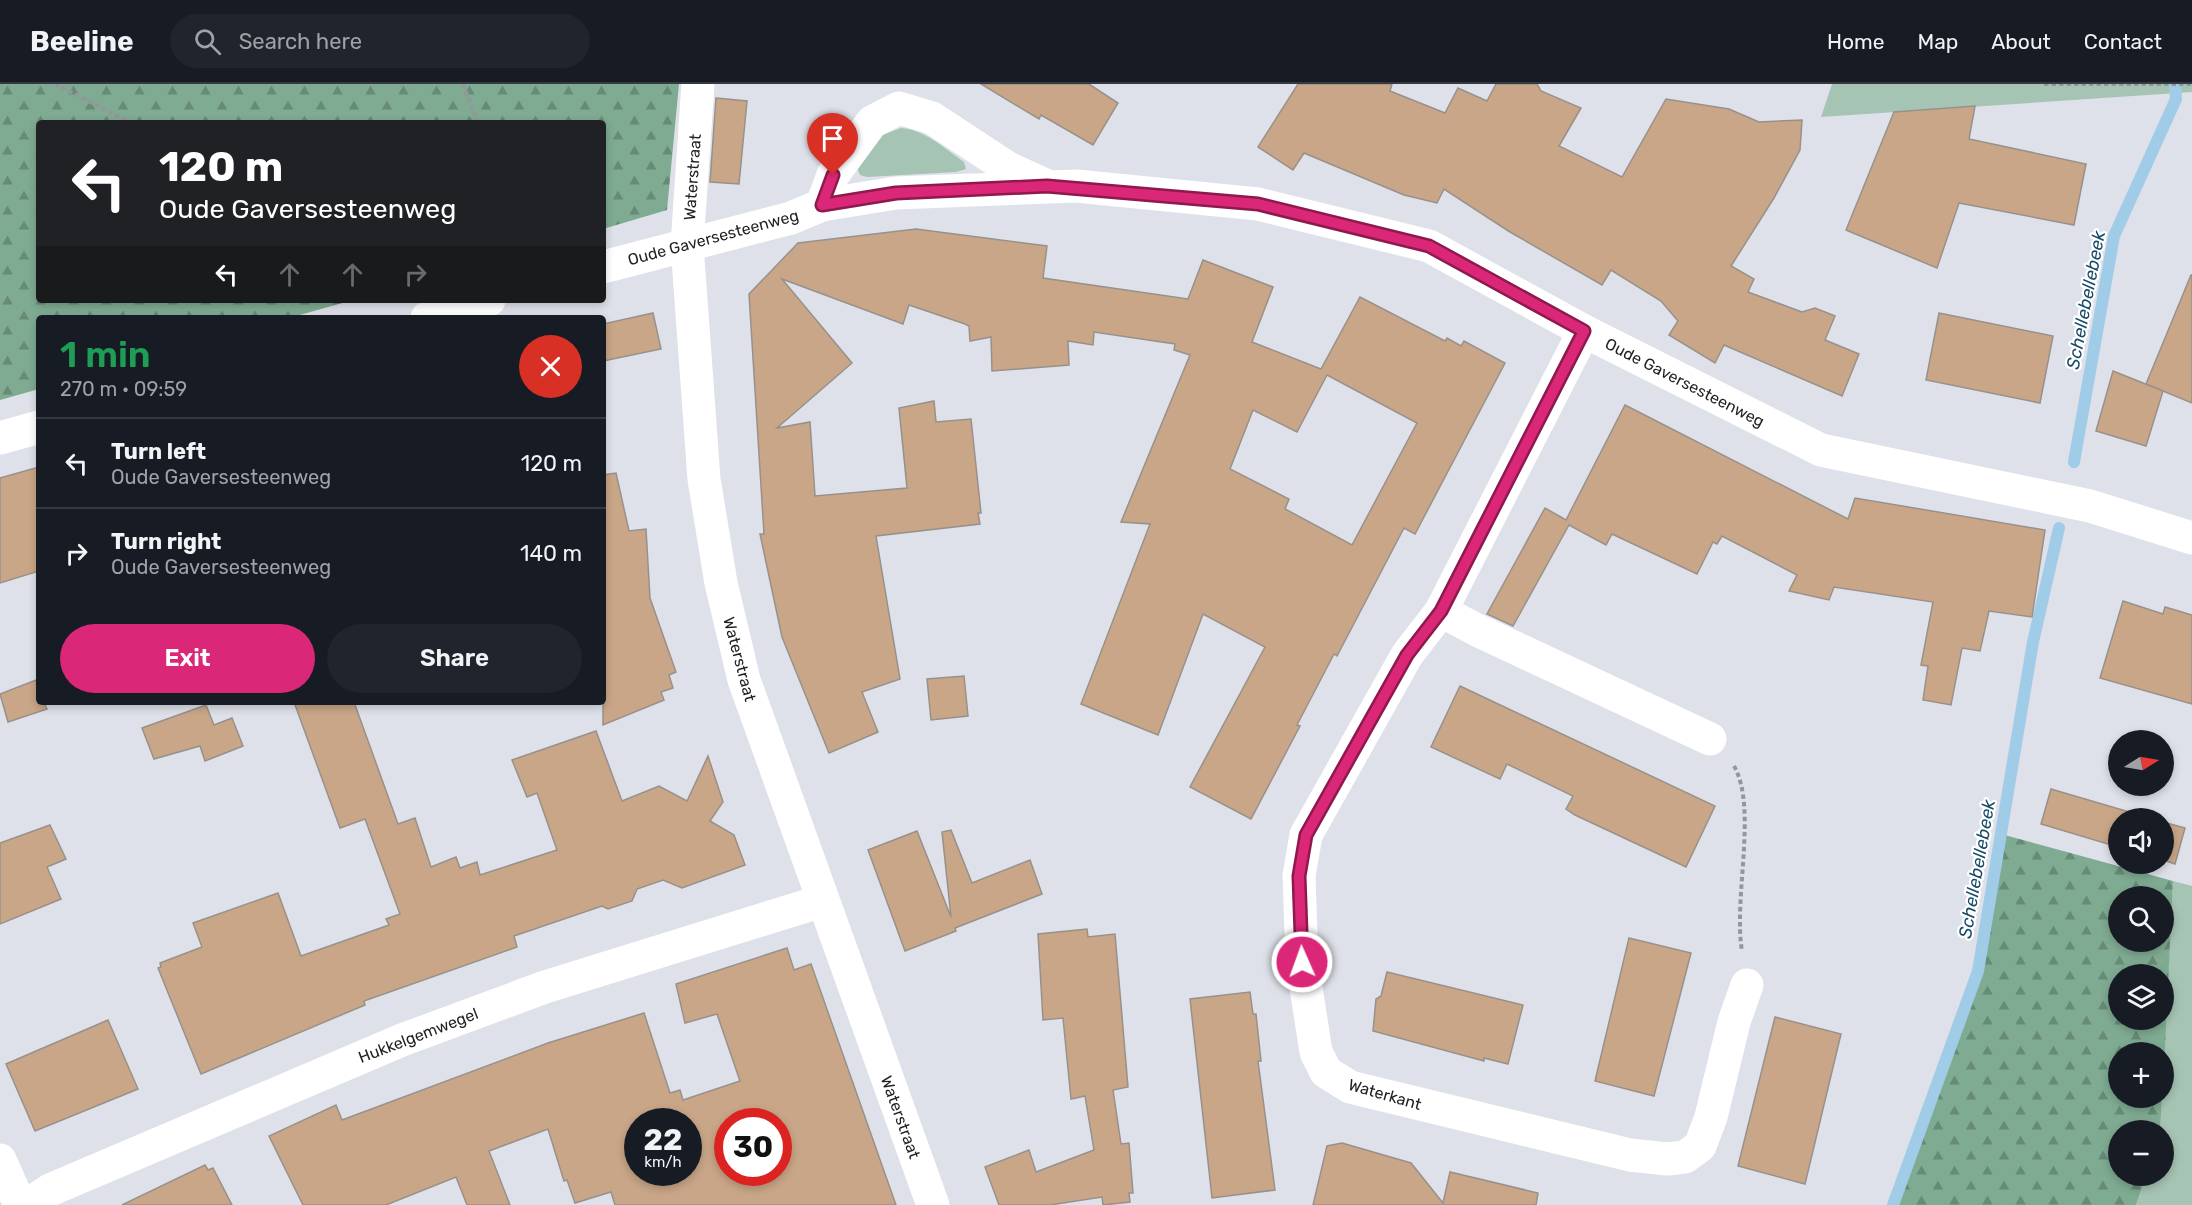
<!DOCTYPE html>
<meta charset="utf-8">
<style>
body{margin:0;font-family:Rubik,sans-serif;background:#20242c;color:#f1f3f6;height:100vh;display:flex;flex-direction:column;font-size:22px;white-space:nowrap}
*{box-sizing:border-box;margin:0}
p{font-size:20px;color:#9ea1a6}
.icon{flex:none;width:33px;height:33px;fill:none;stroke:currentColor;stroke-width:2;stroke-linecap:round;stroke-linejoin:round}
.map{position:relative;flex:1;overflow:hidden}
.details{position:absolute;left:36px;top:231px;width:570px;height:390px;display:flex;flex-direction:column;background:#171b24;border-radius:6px;box-shadow:0 3px 9px #0003}
.details>*{flex:none}
.banner{position:absolute;left:36px;top:36px;width:570px;height:183px;border-radius:6px;box-shadow:0 3px 9px #0003;background:#202124;color:#fff;overflow:hidden}
.needle{width:39px;rotate:79deg}
.buttons{position:absolute;left:2108px;top:646px;display:grid;gap:12px}
.buttons a{display:grid;place-items:center;width:66px;height:66px;border-radius:50%;background:#171b24;box-shadow:0 3px 9px #0003;font-size:30px}
.speed{position:absolute;left:624px;top:1024px;display:flex;gap:12px;font-size:30px;font-weight:700;text-align:center}
.speed>*{display:grid;place-content:center;width:78px;height:78px;border-radius:50%;background:#171b24;box-shadow:0 3px 9px #0003;line-height:1}
.speed small{font-size:15px;font-weight:400}
.speed .limit{border:9px solid #d22;background:#fff;color:#111}
.pin{position:absolute;display:grid;place-items:center;width:51px;height:51px;color:#fff;margin:-62px -26px;border-radius:50% 50% 50% 0;rotate:-45deg;box-shadow:0 0 6px #0007}
.pin .icon{rotate:45deg}
.me{position:absolute;width:66px;margin:-33px;rotate:358deg;stroke-linejoin:round;filter:drop-shadow(0 0 4px #0008)}
.turn{display:flex;align-items:center;gap:21px;height:126px;padding:0 24px;font-size:27px}
.turn .icon{width:78px;height:78px;stroke-width:2.5}
.turn b{display:block;font-size:42px;line-height:51px}
.lanes{display:flex;align-items:center;height:57px;padding:0 24px;background:#0003;justify-content:center;gap:30px;direction:ltr}
.lanes .off{opacity:.35}
.round{display:grid;place-items:center;flex:none;width:63px;height:63px;border-radius:32px;background:#20242c}
.head{display:flex;align-items:center;justify-content:space-between;height:102px;padding:0 24px}
h1{font-size:36px;font-weight:600;line-height:45px;color:#1e9e55}
.button{display:flex;gap:12px;margin-top:auto;padding:12px 24px}
.button a{flex:1;height:69px;border-radius:36px;background:#db2777;color:#fff;font-size:24px;font-weight:600;line-height:69px;text-align:center}
.button a+a{background:#20242c;color:#f1f3f6}
ul{padding:0;list-style:none}
li{display:flex;align-items:center;gap:18px;height:90px;padding:0 24px;border-top:2px solid #363941}
li div{flex:1}
li b{display:block;font-size:22px}
li em{font-style:normal}
header{display:flex;align-items:center;gap:36px;box-sizing:border-box;height:84px;padding:0 30px;background:#171b24;border-bottom:2px solid #363941}
header strong{font-size:28px}
nav{display:flex;gap:33px;margin-inline-start:auto;font-size:21px}
.search{width:420px;height:54px;background:#20242c;display:flex;align-items:center;gap:15px;box-sizing:border-box;padding:0 21px;border-radius:33px;color:#9ea1a6;font-size:22px}
.map>svg:first-child{display:block}
</style>
<header>
<strong>Beeline</strong>
<div class="search"><svg class="icon" aria-label="search" viewBox="0 0 24 24"><circle cx="10" cy="10" r="6"/><path d="M15 15l6 6"/></svg>Search here</div>
<nav><a>Home</a><a>Map</a><a>About</a><a>Contact</a></nav>
</header>
<div class="map">
<svg width="2192" height="1121" viewBox="0 0 2192 1121">
<defs>
<pattern id="forest-firs" width="22" height="20" patternUnits="userSpaceOnUse" patternTransform="scale(1.5)"><rect width="22" height="20" fill="#7fab92"/><path d="M5 1l3.5 6h-7zM16 11l3.5 6h-7z" fill="#678b77"/></pattern>
</defs>
<rect width="100%" height="100%" fill="#dee1e9"/>
<g fill="#a6c4b3">
<path d="M1832,0H2192V8L1821,33Z"/>
<path d="M901,44C924,45 945,65 964,78L966,85L956,88L867,93L860,91L857,84L882,51Z"/>
<path d="M2173,797L2192,802V1121H2136L2146,1092H2163V1047H2160Z"/>
</g>
<g fill="url(#forest-firs)" fill-rule="evenodd">
<path d="M0,0H679L667,126L603,145V39H39V216H353L289,234H39V305L0,316Z"/>
<path d="M2001,750L2173,797L2163,1005V969H2118V1014H2162L2160,1047H2118V1092H2146L2136,1121H1893L1978,887ZM2118,813H2163V858H2118ZM2118,891H2163V936H2118Z"/>
</g>
<g fill="none" stroke-linecap="round" stroke-linejoin="round">
<g stroke="#a1cce8" stroke-width="12">
<path d="M2074,378L2114,152L2176,15L2175,0"/>
<path d="M1893,1121L1978,887L2033,558L2059,444"/>
</g>
</g>
<g fill="#c9a687" stroke="#98918b" stroke-width="1.5" fill-rule="evenodd">
<path d="M981,0H1089L1118,19L1093,61L1041,31L1039,35Z"/>
<path d="M1298,0H1392L1390,7L1445,29L1458,4L1487,17L1496,0H1537L1541,7L1581,24L1559,62L1622,93L1666,15L1729,25L1759,38L1802,36L1800,66L1774,114L1731,182L1754,195L1748,208L1802,228L1815,224L1835,232L1825,256L1859,270L1842,312L1724,261L1715,279L1669,251L1678,237L1661,217L1611,186L1602,201L1510,148L1444,105L1437,119L1404,111L1304,69L1293,86L1258,63Z"/>
<path d="M716,14L747,17L739,100L710,98Z"/>
<path d="M1975,22L1969,55L2086,80L2074,141L1959,119L1937,184L1846,146L1894,28Z"/>
<path d="M916,145L1047,162L1043,194L1188,215L1203,176L1273,203L1252,258L1321,285L1360,213L1445,257L1447,254L1461,262L1464,257L1505,279L1415,450L1404,444L1337,572L1334,570L1297,641L1300,642L1251,735L1190,703L1265,563L1203,530L1158,651L1081,620L1150,440L1121,438L1190,271L1174,266L1175,260L1094,248L1093,261L1068,257L1069,281L992,287L991,253L970,257L969,242L965,240L909,221L903,240L782,195L852,279L777,344L810,338L815,412L907,404L899,324L934,317L936,338L971,335L981,429H978L980,440L876,452L900,595L862,608L878,648L829,669L782,553L760,450H764L749,210L798,159ZM1327,291L1417,339L1352,461L1285,425L1289,415L1230,385L1253,326L1297,348Z"/>
<path d="M2191,191H2192V319L2146,300Z"/>
<path d="M653,229L661,265L603,277V240Z"/>
<path d="M1939,229L2053,252L2040,319L1926,296Z"/>
<path d="M2113,287L2163,307L2146,362L2096,347Z"/>
<path d="M1625,321L1848,435L1855,414L2045,446L2032,533L1989,527L1980,567L1962,564L1951,621L1923,616L1928,582L1921,581L1933,518L1834,503L1829,516L1789,507L1797,491L1722,452L1717,460L1713,458L1697,490L1612,450L1606,461L1569,441L1513,542L1487,530L1545,424L1566,436Z"/>
<path d="M39,383V487L0,499V394Z"/>
<path d="M616,389L629,447L646,445L650,514L676,588L669,591L673,604L661,608L664,616L603,641V391Z"/>
<path d="M2123,517L2163,530L2165,523L2192,531V620L2100,594Z"/>
<path d="M964,592L968,632L931,636L927,595Z"/>
<path d="M36,596L39,618H44L47,625L8,638L0,610Z"/>
<path d="M1460,602L1715,722L1686,783L1575,731L1566,725L1573,712L1507,680L1500,695L1431,663Z"/>
<path d="M294,618H354L398,740L415,734L431,783L456,773L460,784L477,778L480,791L557,766L537,709L527,713L512,676L596,647L622,717L659,702L687,717L708,672L723,718L710,737L734,751L745,781L682,804L663,796L637,805L632,817L608,825L602,822L514,852L517,863L364,917L365,921L201,990L158,884L161,883L160,879L202,863L193,839L278,809L301,872L389,841L386,835L400,830L365,735L340,744Z"/>
<path d="M206,621L214,641L232,634L243,662L205,677L200,662L154,675L142,644Z"/>
<path d="M2051,705L2153,735H2118V763L2041,740Z"/>
<path d="M2163,738L2185,744L2175,780L2163,776Z"/>
<path d="M50,741L66,775L47,783L61,815L0,840V759Z"/>
<path d="M951,746L972,799L1030,776L1042,810L955,844L956,847L905,867L868,766L917,747L951,833L942,748Z"/>
<path d="M1087,845L1088,853L1115,850L1128,1003L1113,1006L1121,1060L1129,1059L1133,1109H1129L1130,1118L1103,1121L1102,1113L1050,1121H999L985,1083L1029,1066L1036,1088L1094,1066L1085,1012L1071,1015L1063,934L1043,936L1038,850Z"/>
<path d="M1629,854L1691,869L1654,1012L1595,997Z"/>
<path d="M787,864L794,886L811,880L896,1121H615L611,1108L575,1119L567,1096L564,1097L548,1045L489,1067L510,1121H467L456,1093L386,1121H303L269,1052L336,1021L342,1036L548,959L644,929L670,1009L680,1006L683,1016L740,997L717,930L685,939L676,900ZM638,1038H688V1089H638ZM728,1038H778V1089H728Z"/>
<path d="M1387,888L1523,921L1508,980L1484,974V977L1373,947L1376,915L1381,912Z"/>
<path d="M1250,908L1253,930H1256L1261,977H1258L1275,1106L1212,1114L1190,915Z"/>
<path d="M1775,933L1841,950L1805,1100L1738,1082Z"/>
<path d="M108,936L138,1005L35,1047L6,980Z"/>
<path d="M1342,1059L1411,1079L1443,1119L1450,1088L1538,1109L1536,1121H1313L1327,1062Z"/>
<path d="M205,1081L208,1086L213,1084L232,1121H122Z"/>
</g>
<g fill="none" stroke-linecap="round" stroke-linejoin="round">
<g stroke="#94969c" stroke-width="4" stroke-dasharray="4.5 3" stroke-linecap="butt">
<path d="M55,0L131,39"/>
<path d="M463,0L478,39"/>
<path d="M2044,0H2192"/>
<path d="M1734,682C1758,724 1733,814 1742,867"/>
</g>
<g stroke="#fff" stroke-width="33">
<path d="M698,0L687,161L704,395L721,499L744,596L933,1121"/>
<path d="M822,121L833,91L872,38L899,24L932,34L1008,84L1043,100"/>
<path d="M603,183L791,134L822,121L896,109L1076,102L1258,120L1429,162L1584,247L1821,366L2090,422L2192,454"/>
<path d="M427,234L489,216"/>
<path d="M1584,247L1441,527L1407,571L1306,751L1299,792L1302,878L1316,968L1326,988L1350,1003L1630,1071L1667,1075L1685,1073L1700,1062L1711,1033L1734,938L1747,901"/>
<path d="M0,354L39,343"/>
<path d="M1441,527L1477,546L1710,655"/>
<path d="M27,1121L50,1106L402,956L545,903L822,817"/>
</g>
<path stroke="#fff" stroke-width="33" d="M0,1076L20,1121"/>
</g>
<g fill="none" stroke-linecap="round" stroke-linejoin="round">
<g stroke="#8e194d" stroke-width="15">
<path id="route" d="M833,91L822,121L896,109L1047,102L1258,120L1429,162L1584,247L1441,527L1407,571L1306,751L1299,792L1302,878"/>
</g>
<use href="#route" stroke="#db2777" stroke-width="10"/>
</g>
<g text-anchor="middle" stroke-width="4.5" stroke-linejoin="round" paint-order="stroke">
<g font-size="16" fill="#1e2023" stroke="#fff">
<text transform="translate(692 93) rotate(-86)" y="6">Waterstraat</text>
<text transform="translate(713 153) rotate(-15)" y="6">Oude Gaversesteenweg</text>
<text transform="translate(1685 298) rotate(27)" y="6">Oude Gaversesteenweg</text>
<text transform="translate(740 575) rotate(75)" y="6">Waterstraat</text>
<text transform="translate(418 951) rotate(-21)" y="6">Hukkelgemwegel</text>
<text transform="translate(1385 1010) rotate(16)" y="6">Waterkant</text>
<text transform="translate(901 1033) rotate(70)" y="6">Waterstraat</text>
</g>
<g font-size="18" font-style="italic" fill="#174b67" stroke="#fff">
<text transform="translate(2086 216) rotate(-79)" y="6">Schellebellebeek</text>
<text transform="translate(1977 785) rotate(-80)" y="6">Schellebellebeek</text>
</g>
</g>
</svg>
<div class="buttons">
<a><svg class="needle" viewBox="-14 -14 28 28"><path d="M0-13l5 13h-10z" fill="#e53935"/><path d="M0 13l5-13h-10z" fill="#9ea1a6"/></svg></a>
<a><svg class="icon" aria-label="sound" viewBox="0 0 24 24"><path d="M4 9h4l5-4v14l-5-4H4zM17 9q2 3 0 6"/></svg></a>
<a><svg class="icon" aria-label="search" viewBox="0 0 24 24"><circle cx="10" cy="10" r="6"/><path d="M15 15l6 6"/></svg></a>
<a><svg class="icon" aria-label="layers" viewBox="0 0 24 24"><path d="M12 4l9 5-9 5-9-5zM3 14l9 5 9-5"/></svg></a>
<a>+</a>
<a>−</a>
</div>
<div class="speed"><div>22<small>km/h</small></div><div class="limit">30</div></div>
<div class="pin" style="left:833px;top:91px;background:#d93025"><svg class="icon" aria-label="arrive" viewBox="0 0 24 24"><path d="M6 21V4h12l-3 4 3 4H6"/></svg></div>
<svg class="me" style="left:1302px;top:878px" viewBox="-20 -20 40 40"><circle r="17" fill="#db2777" stroke="#fff" stroke-width="3"/><path d="M0-11L8 9 0 5-8 9z" fill="#fff"/></svg>
<div class="banner">
<div class="turn"><svg class="icon" aria-label="left" viewBox="0 0 24 24"><path d="M17 20v-9H6M10 6l-5 5 5 5"/></svg><div><b>120 m</b>Oude Gaversesteenweg</div></div>
<div class="lanes"><svg class="icon" aria-label="left" viewBox="0 0 24 24"><path d="M17 20v-9H6M10 6l-5 5 5 5"/></svg><svg class="icon off" aria-label="ahead" viewBox="0 0 24 24"><path d="M12 20V5M6 11l6-6 6 6"/></svg><svg class="icon off" aria-label="ahead" viewBox="0 0 24 24"><path d="M12 20V5M6 11l6-6 6 6"/></svg><svg class="icon off" aria-label="right" viewBox="0 0 24 24"><path d="M7 20v-9h11M14 6l5 5-5 5"/></svg></div>
</div>
<section class="details">
<div class="head"><div><h1>1 min</h1><p>270 m · 09:59</p></div><a class="round" style="background:#d93025;color:#fff"><svg class="icon" aria-label="close" viewBox="0 0 24 24"><path d="M6 6l12 12M18 6L6 18"/></svg></a></div>
<ul>
<li><svg class="icon" aria-label="left" viewBox="0 0 24 24"><path d="M17 20v-9H6M10 6l-5 5 5 5"/></svg><div><b>Turn left</b><p>Oude Gaversesteenweg</p></div><em>120 m</em></li>
<li><svg class="icon" aria-label="right" viewBox="0 0 24 24"><path d="M7 20v-9h11M14 6l5 5-5 5"/></svg><div><b>Turn right</b><p>Oude Gaversesteenweg</p></div><em>140 m</em></li>
</ul>
<div class="button"><a>Exit</a><a>Share</a></div>
</section>
</div>
